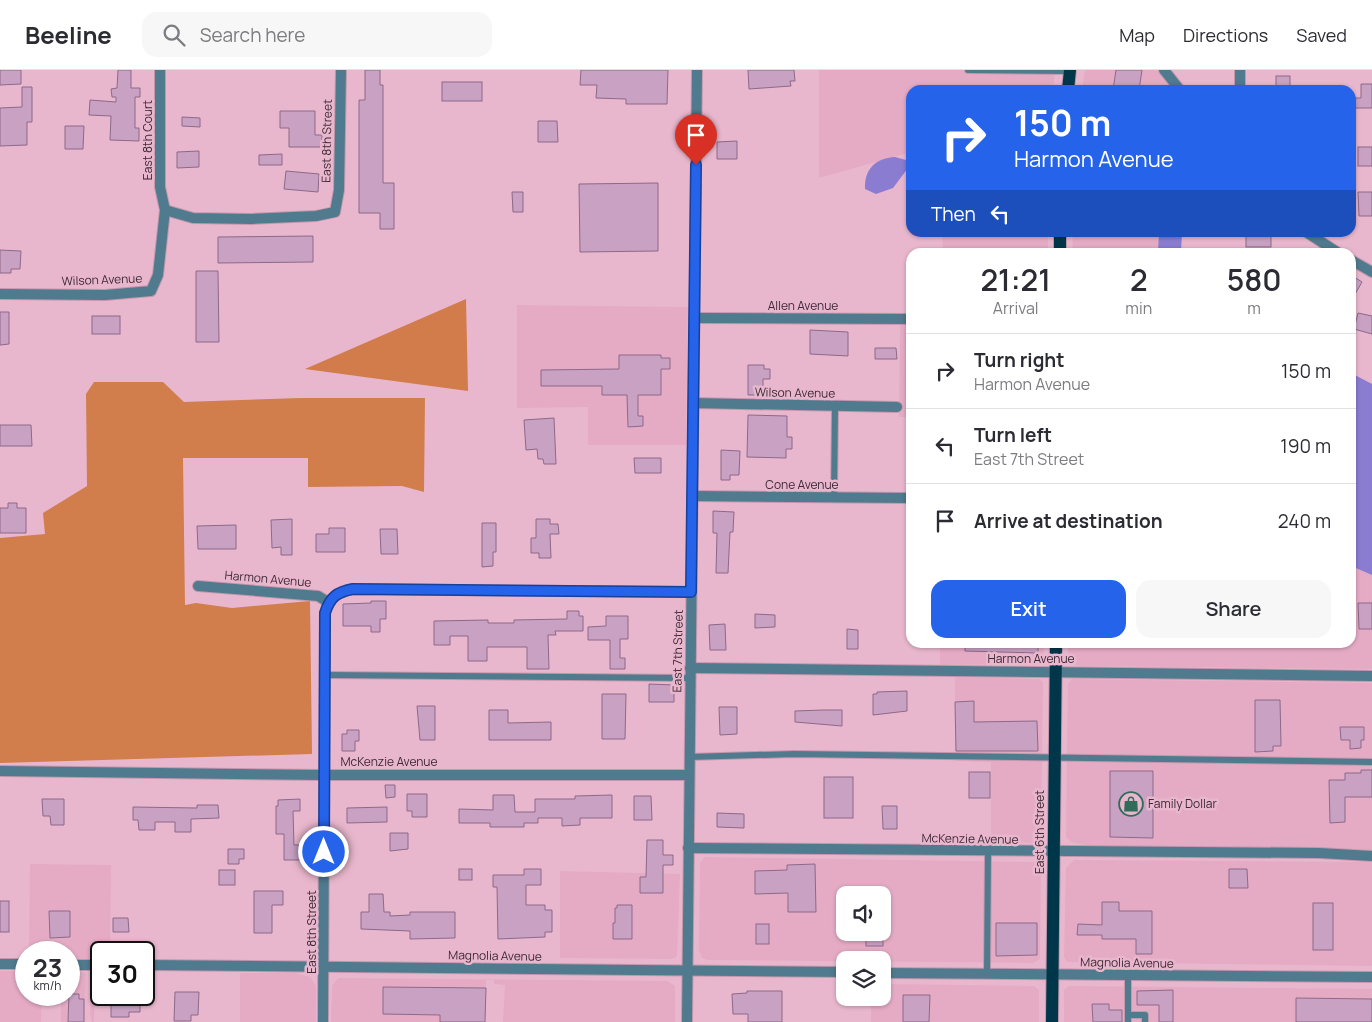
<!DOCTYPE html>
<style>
body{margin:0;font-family:Manrope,sans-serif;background:#f7f7f7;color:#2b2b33;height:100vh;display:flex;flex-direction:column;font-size:19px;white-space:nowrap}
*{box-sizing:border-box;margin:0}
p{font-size:16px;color:#7c7c81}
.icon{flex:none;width:28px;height:28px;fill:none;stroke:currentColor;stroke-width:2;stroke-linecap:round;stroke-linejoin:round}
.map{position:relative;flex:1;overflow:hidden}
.details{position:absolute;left:906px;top:178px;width:450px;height:400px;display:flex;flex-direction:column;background:#fff;border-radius:15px;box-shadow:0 1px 4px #0004}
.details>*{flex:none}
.hud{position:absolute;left:906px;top:15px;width:450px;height:152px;border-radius:15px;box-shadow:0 1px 4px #0004;background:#2563eb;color:#fff;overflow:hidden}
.buttons{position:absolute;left:836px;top:816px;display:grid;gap:10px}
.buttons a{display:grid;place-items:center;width:55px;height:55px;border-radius:10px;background:#fff;box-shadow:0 1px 4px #0004;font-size:25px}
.speed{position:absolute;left:15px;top:871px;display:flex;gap:10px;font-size:25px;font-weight:700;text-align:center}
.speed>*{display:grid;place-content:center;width:65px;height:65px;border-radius:50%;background:#fff;box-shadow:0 1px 4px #0004;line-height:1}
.speed small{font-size:12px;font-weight:400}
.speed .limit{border:2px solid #111;border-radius:8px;background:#fff;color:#111}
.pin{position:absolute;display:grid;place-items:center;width:42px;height:42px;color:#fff;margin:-51px -21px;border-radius:50% 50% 50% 0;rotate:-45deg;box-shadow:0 0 5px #0007}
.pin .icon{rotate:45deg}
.me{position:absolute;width:55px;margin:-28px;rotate:0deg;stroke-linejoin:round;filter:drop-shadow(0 0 4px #0008)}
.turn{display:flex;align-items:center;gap:18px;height:105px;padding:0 25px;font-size:22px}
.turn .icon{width:65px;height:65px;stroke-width:2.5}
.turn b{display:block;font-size:35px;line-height:42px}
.then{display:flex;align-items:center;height:48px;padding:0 25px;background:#0003;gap:10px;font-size:19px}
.eta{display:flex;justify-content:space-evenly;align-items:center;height:85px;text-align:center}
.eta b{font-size:30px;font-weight:600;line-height:35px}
.cta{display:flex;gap:10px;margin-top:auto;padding:10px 25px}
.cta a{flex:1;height:58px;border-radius:15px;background:#2563eb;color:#fff;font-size:20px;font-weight:600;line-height:58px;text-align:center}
.cta a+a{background:#f7f7f7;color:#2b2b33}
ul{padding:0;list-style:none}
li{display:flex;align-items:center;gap:15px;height:75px;padding:0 25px;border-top:1px solid #e1e1e2}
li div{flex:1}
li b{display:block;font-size:19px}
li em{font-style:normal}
header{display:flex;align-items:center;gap:30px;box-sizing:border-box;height:70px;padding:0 25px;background:#fff;border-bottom:1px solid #e1e1e2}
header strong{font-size:24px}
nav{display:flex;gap:28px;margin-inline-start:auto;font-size:18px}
.search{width:350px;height:45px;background:#f7f7f7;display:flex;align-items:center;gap:12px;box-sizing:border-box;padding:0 18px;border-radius:15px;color:#7c7c81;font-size:19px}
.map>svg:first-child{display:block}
</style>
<header>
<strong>Beeline</strong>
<div class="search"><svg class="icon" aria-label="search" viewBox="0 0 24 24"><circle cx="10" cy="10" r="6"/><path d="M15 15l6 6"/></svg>Search here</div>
<nav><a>Map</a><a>Directions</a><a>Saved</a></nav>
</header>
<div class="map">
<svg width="1372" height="952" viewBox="0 0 1372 952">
<rect width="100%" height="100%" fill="#e9b7cd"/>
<g fill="#e5abc5" fill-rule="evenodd">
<path d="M819,0H1055L1053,20H911V82L819,108Z"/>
<path d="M1085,0H1157L1172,20H1082Z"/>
<path d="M943,162L1048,163V182H942Z"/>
<path d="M1073,163H1170L1169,182H1072Z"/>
<path d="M517,235L688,237L686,375H588V337L517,338Z"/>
<path d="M900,253H911V347H899Z"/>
<path d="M1351,496L1372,505V599L1082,596L1074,595L1068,590V573L1351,572Z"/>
<path d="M940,573H1044L1043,588L1040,592L1030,594L940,595Z"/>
<path d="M955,607L1040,609L1043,612L1041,768L1037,773L991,772V692L955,691Z"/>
<path d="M1072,609L1372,613V780L1088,776L1071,772L1066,767L1067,683L1068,614Z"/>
<path d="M705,787L1039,792L1041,795L1040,889L1033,893L708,890L702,888L699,880L700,792ZM845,825H882V862H845Z"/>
<path d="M1074,790L1372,792V896L1067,892L1064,887L1066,798Z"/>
<path d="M30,794L111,795L110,882H101V890H69V882H29Z"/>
<path d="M560,801L680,804L677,886L673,889L560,888Z"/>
<path d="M0,901H26V925H42L41,952H0Z"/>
<path d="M69,902H85L86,904L84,952H61V925H69Z"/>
<path d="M92,902H95L94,952H92L90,943Z"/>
<path d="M240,903H296L310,907L316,916V952H240Z"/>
<path d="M338,908L667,911L675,916V952H503L505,915L494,914V910H486L485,952H331L332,916Z"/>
<path d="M883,914L1034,916L1039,920V952H871V928H882Z"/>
<path d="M1069,916L1372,919V952H1064V920Z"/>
</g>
<path fill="#d17e4c" d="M94,312H163L184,332L301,328H425L424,422L402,416L308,417V388H183L185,535L196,533L232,538L310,531L312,684L0,693V468L45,464L43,443L87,416L86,324Z"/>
<path fill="#d17c4a" d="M466,229L468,321L305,299Z"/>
<g fill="#8a7cd0">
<path d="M895,87L906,90L908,98L893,118L876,124L865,119C864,100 875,88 895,87Z"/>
<path d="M1159,163H1182L1181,182H1158Z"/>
<path d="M1351,303L1372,314V505L1351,496Z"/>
</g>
<g fill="#c8a1c3" stroke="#8d6989">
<path d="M0,0H21V14L0,15Z"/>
<path d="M118,0H131V18H140V27H135V58H139V71L110,70L111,46L89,45L90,30L116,32V27H112L111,19L117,18Z"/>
<path d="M365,0H380V15H383V113H394V159H380V143H359V30H365Z"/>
<path d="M581,0H668L667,34H626V29L596,28L597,15H580Z"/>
<path d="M748,0H794L795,11H790L791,16L749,19Z"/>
<path d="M1116,0H1142L1139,20H1113Z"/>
<rect x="1276" y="6" width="14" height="14"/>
<rect x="442" y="12" width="40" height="19"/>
<path d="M1361,14H1372V38H1351V28H1361Z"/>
<path d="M22,17H32V52H27V75L0,76V38L22,37Z"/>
<path d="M280,41H315V65H322V77H289V58H280Z"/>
<path d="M182,47L200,48V57L182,56Z"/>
<path d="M538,51H557L558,72H538Z"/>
<path d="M65,56H84L83,79H65Z"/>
<path d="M737,71V89H717V72Z"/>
<rect x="1358" y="77" width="14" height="19"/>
<path d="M199,81V97L177,98V82Z"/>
<path d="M282,84V95H259V85Z"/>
<path d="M286,101L319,104L318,122L284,119Z"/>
<path d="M658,113V181L580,182L579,114Z"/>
<path d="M512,122H523V142H513Z"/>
<path d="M1358,122H1372V146H1359Z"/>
<rect x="1246" y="162" width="25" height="15"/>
<path d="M313,166V192L218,193V167Z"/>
<path d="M0,180L21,181L20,199H11V203H0Z"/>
<path d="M196,201H218L219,272H196Z"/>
<path d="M1351,205L1362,212L1351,231Z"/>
<path d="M0,242H9V274L0,275Z"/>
<path d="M1358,243L1372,246V264L1354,259Z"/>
<rect x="92" y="246" width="28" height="18"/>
<path d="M810,260L848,262V286L810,284Z"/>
<path d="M875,278H896L897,289H875Z"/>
<path d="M619,285H661V288H670V299H661V325H638V346H643V356L628,357L627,325H602V316H541V300L619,299Z"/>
<path d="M748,295H764V299H770V309H763V325H748Z"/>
<path d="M748,345L787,346V367H792V379H786V388L747,387Z"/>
<path d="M554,348L556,394H544L543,389H538L537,379L526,380L524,350Z"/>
<path d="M0,355H31L32,376H0Z"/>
<path d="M721,380L740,381L739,405H730V410H721Z"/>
<path d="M634,388H661V403H635Z"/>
<path d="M8,433H17V438H26V463H0V438H8Z"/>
<path d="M713,441L734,442L733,462H730L728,503H716L717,463H713Z"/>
<path d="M292,449V485H281V477L272,478L271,450Z"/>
<path d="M536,449H550V454H558L559,464H550L551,488H539V483H531V468H536Z"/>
<path d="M482,453H496V482H493V496L482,497Z"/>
<path d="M236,455V479H198L197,456Z"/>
<path d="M329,458H345V482H316V464H329Z"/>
<path d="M380,459H397L398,484H381Z"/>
<path d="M371,531H386V549H380V562H371V556H343V534L371,533Z"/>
<path d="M1358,533H1372V559H1359Z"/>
<path d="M567,541H579V546H583V561H555L556,565H548L549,599H527V577H487V591H468V566H450V575H434V551L488,550V553H514V550L567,549Z"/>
<path d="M755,544L775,545V557L755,558Z"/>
<path d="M606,546H628V569H620V588H625V599H610V570H588V557L606,556Z"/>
<path d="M725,554L726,580H710L709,555Z"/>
<path d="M847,559L858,560V579H847Z"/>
<path d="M965,572H1038V583L965,581Z"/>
<path d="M649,614L674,615V632H649Z"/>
<path d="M907,621V641L873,645V624H877V622Z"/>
<path d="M602,624H626L625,669H602Z"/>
<path d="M1255,630H1280L1281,676H1273V681L1255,682Z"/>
<path d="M974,631V652L1037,651L1038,681H956L955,632Z"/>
<path d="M417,636H435V670H420Z"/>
<path d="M719,637H737V664L720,665Z"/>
<path d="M489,640H508V653L551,652V670H489Z"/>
<path d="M823,640H842V656L795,652V641Z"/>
<path d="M1340,657H1364V670H1361V678L1350,679V670H1341Z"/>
<path d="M347,660H359V671H355V681H342V664H347Z"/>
<path d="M1361,700H1372V727H1345V752L1330,753L1329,710H1345V703H1361Z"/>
<path d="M1110,701H1153V768L1110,767Z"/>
<rect x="969" y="702" width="21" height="26"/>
<rect x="824" y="707" width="29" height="41"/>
<path d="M385,715H395V727L386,728Z"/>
<path d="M407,724H427V747H412V741H407Z"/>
<path d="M493,725H514L515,742H535V729H575V726L612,725V748H580V755L562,756V748H538V753H524V757H490V753H459V739L493,740Z"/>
<path d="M634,726H651L652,750H634Z"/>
<path d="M42,729H64V755H51L50,746H43Z"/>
<path d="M300,729V741H293L294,775H299L300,790H284V764H276V736H278V730Z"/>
<path d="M197,735H218L219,748L191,749V762H175V752H155V760H139L138,750H133V737L197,738Z"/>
<path d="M882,736H897V759H883Z"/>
<path d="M387,737V752L347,753V738Z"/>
<path d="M717,743L744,744V758L717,757Z"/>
<path d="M390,763H408V779L390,781Z"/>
<path d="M647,770H663V785H673V795H663V823H640V807H646Z"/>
<path d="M228,779H244V789H239V794H228Z"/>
<path d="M815,794L816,842H788V823L755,824V801L787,800V795Z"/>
<rect x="459" y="799" width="13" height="11"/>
<path d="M524,799H541V815H526V835H545V840H552V862H545V867L498,869L497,817H493V805H524Z"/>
<path d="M1229,799H1247L1248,818H1229Z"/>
<rect x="219" y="800" width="16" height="15"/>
<path d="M254,821H283V835H272V863H254Z"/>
<path d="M369,824H383L384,842H390V846L410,845V842H455V868L410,869V861L361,859V842H369Z"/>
<rect x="0" y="831" width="9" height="31"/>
<path d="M1102,832H1119V841H1152V884H1136V869H1102V865H1077L1078,854L1102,855Z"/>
<rect x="1313" y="833" width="20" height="47"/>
<path d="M617,835H632V869H613V853H615V838H617Z"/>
<path d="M49,841H70V867L50,868Z"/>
<path d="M113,848H128L129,862H113Z"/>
<path d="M996,853H1037V885L996,886Z"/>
<rect x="756" y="854" width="13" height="20"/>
<rect x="866" y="862" width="17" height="14"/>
<path d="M383,917L486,918L485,952H440V945L383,944Z"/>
<path d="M1173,920V952H1159V935H1137V921Z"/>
<path d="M747,921H782V952H748V944H733L732,924L747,923Z"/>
<path d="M175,922H199L198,945H191V951H174Z"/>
<path d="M69,924H79V929H84V952H68Z"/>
<path d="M111,925H140V942H129V947H111Z"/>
<path d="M903,925H930L929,952H903Z"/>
<path d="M1296,928L1372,929V952H1296Z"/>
<path d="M1092,934H1109V940H1122V952H1093Z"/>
</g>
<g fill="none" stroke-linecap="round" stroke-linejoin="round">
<g stroke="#c398ab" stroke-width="8">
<g id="lane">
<path d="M968,0L1070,1"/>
<path d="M834,428L835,336"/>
<path d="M325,605L690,608"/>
<path d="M689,687L794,684L1372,692"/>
<path d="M987,904L988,782"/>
<path d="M1128,905V952"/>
<path d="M1129,945H1145V952"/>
</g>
</g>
<g stroke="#c398ab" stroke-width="12">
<g id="street">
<path d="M1164,0L1180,20"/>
<path d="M1240,20V0"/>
<path d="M165,140L193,148L251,149L316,146L335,142L339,120L341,0"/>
<path d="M1306,162L1337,182"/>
<path d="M1351,190L1372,202"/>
<path d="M0,224L105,225L151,221L158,205L165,140L160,117V0"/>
<path d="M694,248L911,249"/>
<path d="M693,333L897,337"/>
<path d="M692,426L911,428"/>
<path d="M198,516L318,526L328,532"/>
<path d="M690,598L1372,606"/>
<path d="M0,701L324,705H688"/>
<path d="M688,778L1319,783L1372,786"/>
<path d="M0,894H26"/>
<path d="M69,895H101"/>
<path d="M144,895L845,902"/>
<path d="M882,903L1372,907"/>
<path d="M323,952L325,543C330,527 337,522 353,519L691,522"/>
<path d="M687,952L697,0"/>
</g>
</g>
<g stroke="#c398ab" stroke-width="14">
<g id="primary">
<path d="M1068,20L1070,0"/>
<path d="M1060,182V162"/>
<path d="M1052,952L1056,572"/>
</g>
</g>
<use href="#lane" stroke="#507a8e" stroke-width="6"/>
<use href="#street" stroke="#507a8e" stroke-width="10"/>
<use href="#primary" stroke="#00364a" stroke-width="12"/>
</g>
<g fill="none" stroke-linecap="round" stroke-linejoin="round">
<g stroke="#184099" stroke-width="12">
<path id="route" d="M324,782L325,543C330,527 337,522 353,519L691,522L696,95"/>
</g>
<use href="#route" stroke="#2563eb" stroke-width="9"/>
</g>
<defs>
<g id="shop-ring" transform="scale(1.25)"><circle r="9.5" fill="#e9b7cd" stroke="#2f6d5a" stroke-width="1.5"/><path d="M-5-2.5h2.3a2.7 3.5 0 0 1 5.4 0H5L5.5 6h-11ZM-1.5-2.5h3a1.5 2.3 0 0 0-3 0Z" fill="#2f6d5a"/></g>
</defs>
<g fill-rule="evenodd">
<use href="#shop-ring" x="1131" y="734"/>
</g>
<g text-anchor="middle" stroke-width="5" stroke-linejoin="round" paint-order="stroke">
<g font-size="12" fill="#3c2932" stroke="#e9b7cd">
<text transform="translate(148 70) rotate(-90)" y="4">East 8th Court</text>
<text transform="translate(327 71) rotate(-89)" y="4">East 8th Street</text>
<text transform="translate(102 210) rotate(-2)" y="4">Wilson Avenue</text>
<text x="803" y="240">Allen Avenue</text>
<text transform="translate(795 323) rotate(1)" y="4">Wilson Avenue</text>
<text x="802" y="419">Cone Avenue</text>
<text transform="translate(268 509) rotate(5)" y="4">Harmon Avenue</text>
<text transform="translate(678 581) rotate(-89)" y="4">East 7th Street</text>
<text x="1031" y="593">Harmon Avenue</text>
<text x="389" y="696">McKenzie Avenue</text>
<text transform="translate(1040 762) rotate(-90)" y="4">East 6th Street</text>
<text transform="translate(970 769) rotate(1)" y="4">McKenzie Avenue</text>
<text transform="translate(312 862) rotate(-90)" y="4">East 8th Street</text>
<text transform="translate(495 886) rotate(1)" y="4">Magnolia Avenue</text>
<text transform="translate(1127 893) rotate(1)" y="4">Magnolia Avenue</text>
</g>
<g font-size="12" fill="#3c2932" stroke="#e9b7cd" text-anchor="start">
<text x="1148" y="738">Family Dollar</text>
</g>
</g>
</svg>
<div class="buttons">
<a><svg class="icon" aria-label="sound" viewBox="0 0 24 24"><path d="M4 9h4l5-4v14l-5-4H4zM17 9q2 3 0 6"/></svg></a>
<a><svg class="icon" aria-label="layers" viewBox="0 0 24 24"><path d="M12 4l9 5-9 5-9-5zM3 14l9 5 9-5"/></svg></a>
</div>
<div class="speed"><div>23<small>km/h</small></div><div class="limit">30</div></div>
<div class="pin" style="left:696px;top:95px;background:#d93025"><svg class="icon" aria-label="arrive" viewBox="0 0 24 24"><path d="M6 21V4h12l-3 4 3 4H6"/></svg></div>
<svg class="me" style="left:324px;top:782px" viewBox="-20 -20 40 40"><circle r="17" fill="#2563eb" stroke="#fff" stroke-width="3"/><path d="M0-11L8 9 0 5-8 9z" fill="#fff"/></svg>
<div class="hud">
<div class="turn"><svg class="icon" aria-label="right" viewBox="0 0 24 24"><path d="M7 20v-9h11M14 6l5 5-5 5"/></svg><div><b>150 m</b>Harmon Avenue</div></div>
<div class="then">Then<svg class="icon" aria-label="left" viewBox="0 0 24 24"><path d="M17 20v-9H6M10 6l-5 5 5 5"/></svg></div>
</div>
<section class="details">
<div class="eta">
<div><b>21:21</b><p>Arrival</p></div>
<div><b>2</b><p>min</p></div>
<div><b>580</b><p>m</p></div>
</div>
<ul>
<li><svg class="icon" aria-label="right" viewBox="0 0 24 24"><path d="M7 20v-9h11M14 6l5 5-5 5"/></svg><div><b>Turn right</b><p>Harmon Avenue</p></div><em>150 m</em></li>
<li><svg class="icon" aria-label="left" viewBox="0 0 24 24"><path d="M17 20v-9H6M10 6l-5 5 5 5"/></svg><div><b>Turn left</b><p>East 7th Street</p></div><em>190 m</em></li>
<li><svg class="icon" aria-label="arrive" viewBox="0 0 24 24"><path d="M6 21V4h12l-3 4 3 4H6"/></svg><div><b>Arrive at destination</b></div><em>240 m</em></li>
</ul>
<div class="cta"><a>Exit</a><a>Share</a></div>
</section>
</div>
